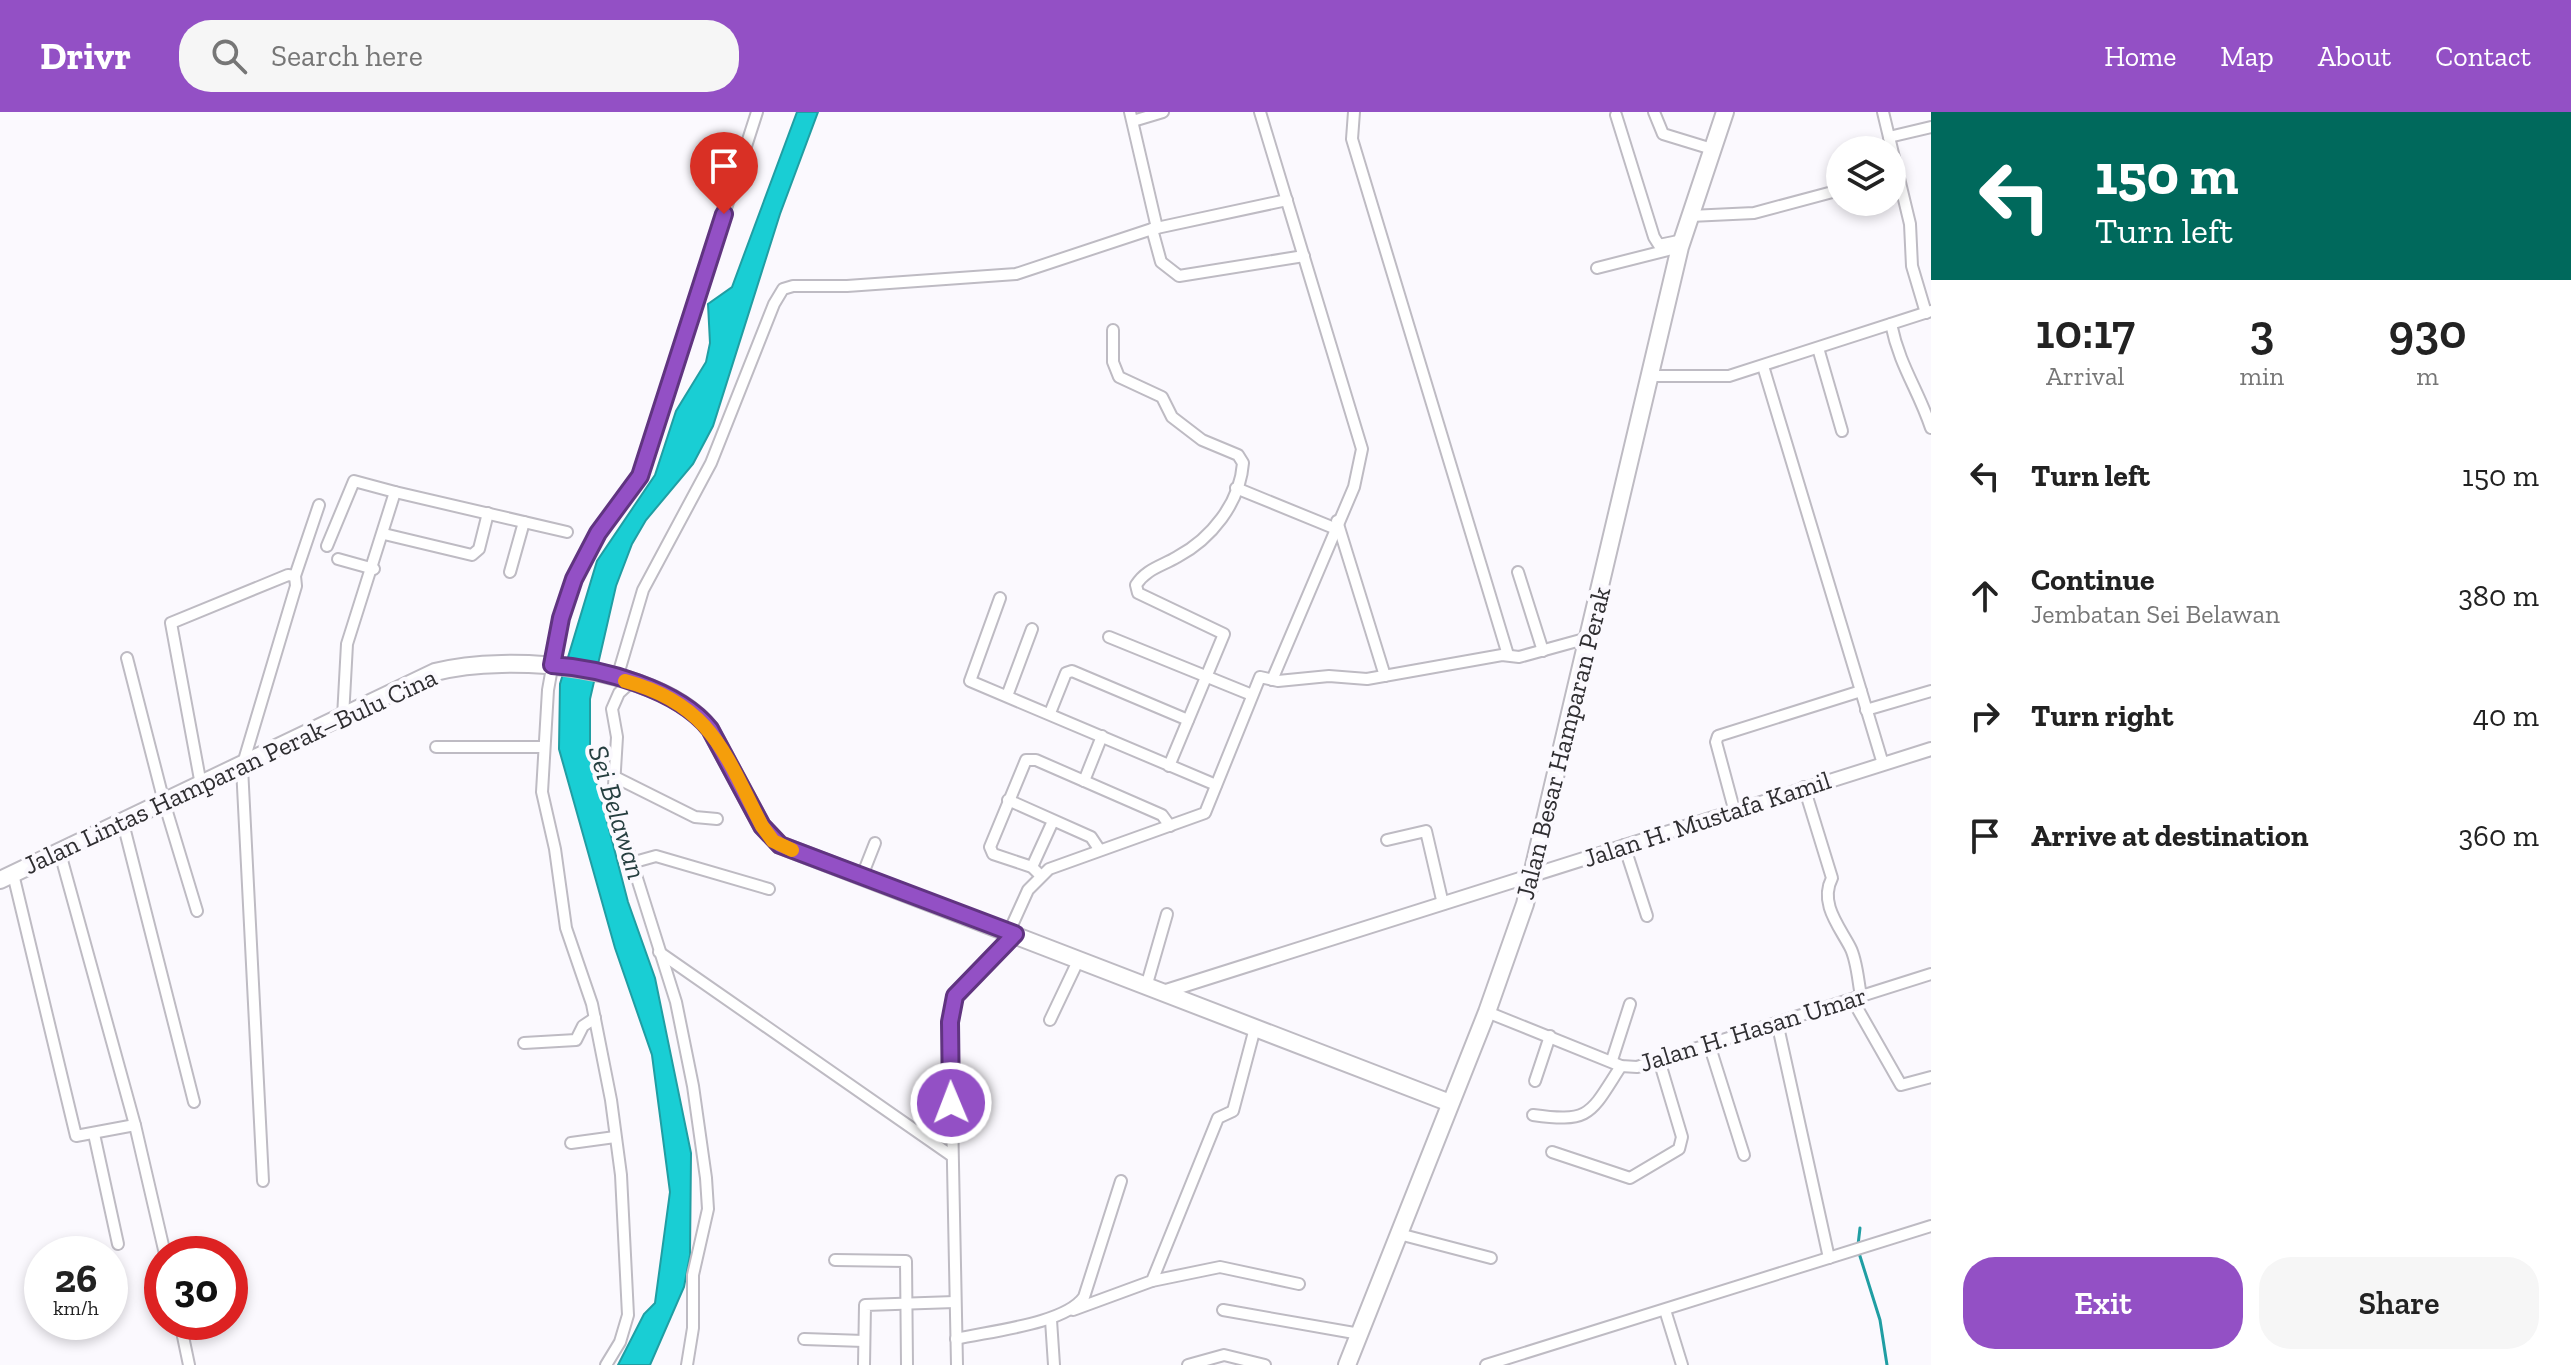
<!DOCTYPE html>
<meta charset="utf-8">
<style>
body{margin:0;font-family:"Zilla Slab",serif;background:#f6f6f6;color:#222;height:100vh;display:flex;flex-direction:column;font-size:30px;white-space:nowrap}
*{box-sizing:border-box;margin:0}
p{font-size:26px;color:#767676}
.icon{flex:none;width:44px;height:44px;fill:none;stroke:currentColor;stroke-width:2;stroke-linecap:round;stroke-linejoin:round}
.map{position:relative;flex:1;overflow:hidden}
.drawer{display:flex;flex-direction:column;background:#fff;width:640px}
.drawer>*{flex:none}
.guide{background:#00695c;color:#fff;overflow:hidden}
.tools{position:absolute;left:1826px;top:24px;display:grid;gap:16px}
.tools a{display:grid;place-items:center;width:80px;height:80px;border-radius:50%;background:#fff;box-shadow:0 4px 12px #0003;font-size:40px}
.speed{position:absolute;left:24px;top:1124px;display:flex;gap:16px;font-size:40px;font-weight:700;text-align:center}
.speed>*{display:grid;place-content:center;width:104px;height:104px;border-radius:50%;background:#fff;box-shadow:0 4px 12px #0003;line-height:1}
.speed small{font-size:20px;font-weight:400}
.speed .limit{border:12px solid #d22;background:#fff;color:#111}
.pin{position:absolute;display:grid;place-items:center;width:68px;height:68px;color:#fff;margin:-82px -34px;border-radius:50% 50% 50% 0;rotate:-45deg;box-shadow:0 0 8px #0007}
.pin .icon{rotate:45deg}
.me{position:absolute;width:88px;margin:-44px;rotate:359deg;stroke-linejoin:round;filter:drop-shadow(0 0 6px #0008)}
.turn{display:flex;align-items:center;gap:28px;height:168px;padding:0 32px;font-size:36px}
.turn .icon{width:104px;height:104px;stroke-width:2.5}
.turn b{display:block;font-size:56px;line-height:68px}
.eta{display:flex;justify-content:space-evenly;align-items:center;height:136px;text-align:center}
.eta b{font-size:48px;font-weight:600;line-height:56px}
.button{display:flex;gap:16px;margin-top:auto;padding:16px 32px}
.button a{flex:1;height:92px;border-radius:32px;background:#9350c5;color:#fff;font-size:32px;font-weight:600;line-height:92px;text-align:center}
.button a+a{background:#f6f6f6;color:#222}
ul{padding:0;list-style:none}
li{display:flex;align-items:center;gap:24px;height:120px;padding:0 32px}
li div{flex:1}
li b{display:block;font-size:30px}
li em{font-style:normal}
header{display:flex;align-items:center;gap:48px;box-sizing:border-box;height:112px;padding:0 40px;background:#9350c5;color:#fff}
header strong{font-size:38px}
nav{display:flex;gap:44px;margin-inline-start:auto;font-size:28px}
.search{width:560px;height:72px;background:#f6f6f6;display:flex;align-items:center;gap:20px;box-sizing:border-box;padding:0 28px;border-radius:32px;color:#767676;font-size:30px}
main{display:flex;flex:1;min-height:0}
.map>svg:first-child{display:block}
</style>
<header>
<strong>Drivr</strong>
<div class="search"><svg class="icon" aria-label="search" viewBox="0 0 24 24"><circle cx="10" cy="10" r="6"/><path d="M15 15l6 6"/></svg>Search here</div>
<nav><a>Home</a><a>Map</a><a>About</a><a>Contact</a></nav>
</header>
<main>
<div class="map">
<svg width="1931" height="1253" viewBox="0 0 1931 1253">
<rect width="100%" height="100%" fill="#fbf9fe"/>
<path fill="#19ced4" stroke="#209ea3" stroke-width="2" d="M797,0H818L780,102L713,314L693,352L646,408L632,432L616,474L590,587V644L628,790L655,866L691,1041L690,1143L684,1175L650,1253H618L644,1202L655,1191L670,1080L652,943L615,836L559,637L560,572L597,449L655,363L676,299L706,250L710,231L708,192L732,175Z"/>
<g fill="none" stroke-linecap="round" stroke-linejoin="round">
<g stroke="#209ea3" stroke-width="3">
<path d="M1858,1133L1860,1116"/>
<path d="M1859,1141L1880,1208L1887,1253"/>
</g>
<g stroke="#bebbc3" stroke-width="14">
<g id="minor">
<path d="M1130,0L1157,116"/>
<path d="M1260,0L1362,337L1354,375L1272,568"/>
<path d="M1354,0L1352,27L1508,543"/>
<path d="M1654,0L1663,22L1712,37"/>
<path d="M1883,0L1910,112L1912,154L1926,201"/>
<path d="M1616,3L1654,125L1659,133L1683,128"/>
<path d="M1133,9L1163,0"/>
<path d="M1889,25L1931,15"/>
<path d="M1690,104L1754,101L1840,78"/>
<path d="M1152,117L1161,150L1179,164L1304,144"/>
<path d="M1597,156L1680,135"/>
<path d="M1891,212C1900,255 1918,277 1931,316"/>
<path d="M1113,218V250L1119,265L1162,285L1172,305L1202,328L1238,343L1243,351C1240,391 1211,427 1177,445C1162,454 1146,457 1136,473L1138,481L1224,522L1169,654"/>
<path d="M1818,236L1842,319"/>
<path d="M1763,254L1883,652"/>
<path d="M1650,264H1729L1931,199"/>
<path d="M1236,376L1334,416"/>
<path d="M395,380L567,420"/>
<path d="M1337,409L1385,564"/>
<path d="M384,422L472,443L479,437L488,401"/>
<path d="M327,434L354,369L395,380L347,532L343,605"/>
<path d="M338,447L374,457"/>
<path d="M510,460L524,410"/>
<path d="M1518,460L1543,539"/>
<path d="M1000,486L970,569L1216,673"/>
<path d="M1109,525L1252,583"/>
<path d="M127,546L164,690L197,799"/>
<path d="M617,566L643,478L711,351L774,192L783,177L793,174H847L1016,162L1152,117L1287,88"/>
<path d="M631,570L619,581L612,597L617,625L613,690L676,890L693,974L706,1066L708,1097L693,1163V1216L687,1253"/>
<path d="M1007,584L1032,517"/>
<path d="M1866,598L1931,579"/>
<path d="M1050,601L1066,561L1072,559L1188,608"/>
<path d="M436,635H543"/>
<path d="M613,664L695,705L717,707"/>
<path d="M1084,669L1102,624"/>
<path d="M201,673L171,511L288,463L295,464"/>
<path d="M1804,675L1832,766C1819,791 1839,814 1850,835C1857,848 1858,869 1861,884"/>
<path d="M1008,688L1091,725L1099,737"/>
<path d="M1734,697L1716,630L1718,624L1861,579"/>
<path d="M123,711L194,990"/>
<path d="M1387,728L1426,719L1443,792"/>
<path d="M1624,733L1647,804"/>
<path d="M60,741L135,1013L165,1142"/>
<path d="M631,751L656,744L769,777"/>
<path d="M1032,755L1053,709"/>
<path d="M13,762L76,1024L135,1013"/>
<path d="M1040,763L1032,755L993,742L990,735L1026,648H1036L1162,703L1170,714"/>
<path d="M862,764L875,731"/>
<path d="M1009,820L1028,778L1049,757L1205,701L1260,565L1278,569L1329,564L1367,567L1502,543L1519,545L1588,526"/>
<path d="M659,840L952,1044"/>
<path d="M1146,875L1167,802"/>
<path d="M1852,887L1901,973L1931,965"/>
<path d="M1487,900L1621,954L1637,955L1931,862"/>
<path d="M1050,908L1078,849"/>
<path d="M1777,910L1829,1146"/>
<path d="M524,931L576,928L583,914L595,906"/>
<path d="M1709,932L1744,1043"/>
<path d="M1612,948L1630,892"/>
<path d="M1535,969L1550,924"/>
<path d="M1533,1003C1591,1011 1590,1002 1621,954"/>
<path d="M94,1022L118,1132"/>
<path d="M571,1031L615,1025"/>
<path d="M1552,1040L1630,1066L1679,1037L1682,1025L1659,948"/>
<path d="M263,1069L242,655L296,474L295,464L319,393"/>
<path d="M1399,1122L1491,1146"/>
<path d="M835,1148L906,1149L907,1253"/>
<path d="M1152,1169L1220,1155L1299,1172"/>
<path d="M1073,1198L1152,1169L1218,1006L1233,999L1255,916"/>
<path d="M1223,1198L1360,1222"/>
<path d="M1665,1198L1682,1253"/>
<path d="M1051,1208L1054,1253"/>
<path d="M180,1210L189,1253"/>
<path d="M804,1227L864,1229"/>
<path d="M956,1227C990,1219 1065,1212 1084,1185L1121,1069"/>
<path d="M606,1253L620,1230L628,1203L621,1063L611,988L592,892L566,816L555,737L542,680L548,578L561,506L574,467L598,421L640,364L757,0"/>
<path d="M864,1253L865,1193L955,1190"/>
<path d="M957,1253L950,902C958,868 991,846 1015,822"/>
<path d="M1188,1253L1224,1243L1265,1253"/>
<path d="M1486,1253L1931,1114"/>
</g>
</g>
<g stroke="#bebbc3" stroke-width="16">
<path id="tertiary" d="M1163,880L1931,637"/>
</g>
<g stroke="#bebbc3" stroke-width="20">
<g id="primary">
<path d="M0,768L435,560C508,541 660,553 710,617L762,714L780,733L1450,991"/>
<path d="M1347,1253L1487,900L1525,792L1680,135L1725,0"/>
</g>
</g>
<use href="#minor" stroke="#fff" stroke-width="10"/>
<use href="#tertiary" stroke="#fff" stroke-width="12"/>
<use href="#primary" stroke="#fff" stroke-width="16"/>
</g>
<g fill="none" stroke-linecap="round" stroke-linejoin="round">
<g stroke="#603480" stroke-width="20">
<path id="route" d="M724,102L640,364L598,421L574,467L561,506L552,553C601,556 678,577 710,617L762,714L780,733L1015,822L955,884L950,910L951,991"/>
</g>
<use href="#route" stroke="#9350c5" stroke-width="14"/>
<path stroke="#f59e0b" stroke-width="14" d="M625,569C711,592 725,642 762,714L773,729L792,738"/>
</g>
<g text-anchor="middle" stroke-width="8" stroke-linejoin="round" paint-order="stroke">
<g font-size="26" fill="#2f2e31" stroke="#fbf9fe">
<text transform="translate(1563 631) rotate(-76)" y="9">Jalan Besar Hamparan Perak</text>
<text transform="translate(230 659) rotate(-25)" y="9">Jalan Lintas Hamparan Perak–Bulu Cina</text>
<text transform="translate(1707 707) rotate(-18)" y="9">Jalan H. Mustafa Kamil</text>
<text transform="translate(1753 917) rotate(-17)" y="9">Jalan H. Hasan Umar</text>
</g>
<g font-size="28" font-style="italic" fill="#263f40" stroke="#fbf9fe">
<text transform="translate(618 700) rotate(73)" y="10">Sei Belawan</text>
</g>
</g>
</svg>
<div class="tools">
<a><svg class="icon" aria-label="layers" viewBox="0 0 24 24"><path d="M12 4l9 5-9 5-9-5zM3 14l9 5 9-5"/></svg></a>
</div>
<div class="speed"><div>26<small>km/h</small></div><div class="limit">30</div></div>
<div class="pin" style="left:724px;top:102px;background:#d93025"><svg class="icon" aria-label="arrive" viewBox="0 0 24 24"><path d="M6 21V4h12l-3 4 3 4H6"/></svg></div>
<svg class="me" style="left:951px;top:991px" viewBox="-20 -20 40 40"><circle r="17" fill="#9350c5" stroke="#fff" stroke-width="3"/><path d="M0-11L8 9 0 5-8 9z" fill="#fff"/></svg>
</div>
<section class="drawer">
<div class="guide">
<div class="turn"><svg class="icon" aria-label="left" viewBox="0 0 24 24"><path d="M17 20v-9H6M10 6l-5 5 5 5"/></svg><div><b>150 m</b>Turn left</div></div>
</div>
<div class="eta">
<div><b>10:17</b><p>Arrival</p></div>
<div><b>3</b><p>min</p></div>
<div><b>930</b><p>m</p></div>
</div>
<ul>
<li><svg class="icon" aria-label="left" viewBox="0 0 24 24"><path d="M17 20v-9H6M10 6l-5 5 5 5"/></svg><div><b>Turn left</b></div><em>150 m</em></li>
<li><svg class="icon" aria-label="ahead" viewBox="0 0 24 24"><path d="M12 20V5M6 11l6-6 6 6"/></svg><div><b>Continue</b><p>Jembatan Sei Belawan</p></div><em>380 m</em></li>
<li><svg class="icon" aria-label="right" viewBox="0 0 24 24"><path d="M7 20v-9h11M14 6l5 5-5 5"/></svg><div><b>Turn right</b></div><em>40 m</em></li>
<li><svg class="icon" aria-label="arrive" viewBox="0 0 24 24"><path d="M6 21V4h12l-3 4 3 4H6"/></svg><div><b>Arrive at destination</b></div><em>360 m</em></li>
</ul>
<div class="button"><a>Exit</a><a>Share</a></div>
</section>
</main>
